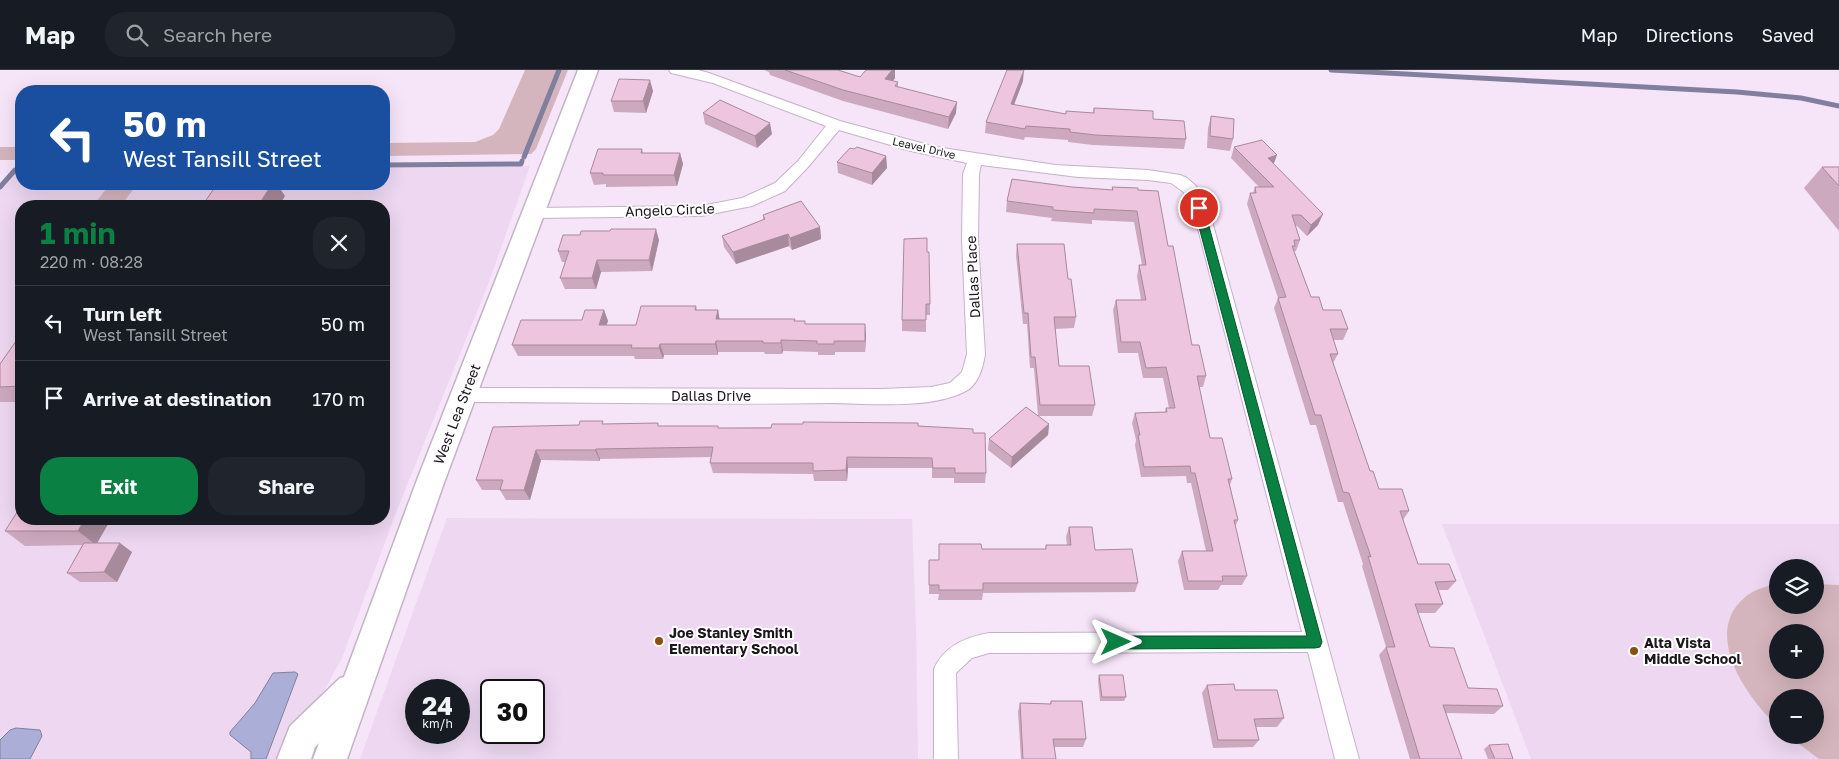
<!DOCTYPE html>
<meta charset="utf-8">
<style>
body{margin:0;font-family:"Golos Text",sans-serif;background:#20242c;color:#f1f3f6;height:100vh;display:flex;flex-direction:column;font-size:19px;white-space:nowrap}
*{box-sizing:border-box;margin:0}
p{font-size:16px;color:#9ea1a6}
.icon{flex:none;width:28px;height:28px;fill:none;stroke:currentColor;stroke-width:2;stroke-linecap:round;stroke-linejoin:round}
.map{position:relative;flex:1;overflow:hidden}
.panel{position:absolute;left:15px;top:130px;width:375px;height:325px;display:flex;flex-direction:column;background:#171b24;border-radius:20px;box-shadow:0 5px 20px #0002}
.panel>*{flex:none}
.banner{position:absolute;left:15px;top:15px;width:375px;height:105px;border-radius:20px;box-shadow:0 5px 20px #0002;background:#1a4fa0;color:#fff;overflow:hidden}
.fabs{position:absolute;left:1769px;top:489px;display:grid;gap:10px}
.fabs a{display:grid;place-items:center;width:55px;height:55px;border-radius:50%;background:#171b24;box-shadow:0 5px 20px #0002;font-size:25px}
.speed{position:absolute;left:405px;top:609px;display:flex;gap:10px;font-size:25px;font-weight:700;text-align:center}
.speed>*{display:grid;place-content:center;width:65px;height:65px;border-radius:50%;background:#171b24;box-shadow:0 5px 20px #0002;line-height:1}
.speed small{font-size:12px;font-weight:400}
.speed .limit{border:2px solid #111;border-radius:8px;background:#fff;color:#111}
.pin{position:absolute;display:grid;place-items:center;width:42px;height:42px;color:#fff;margin:-21px;border:2px solid #fff;border-radius:50%;box-shadow:0 1px 5px #0007}
.me{position:absolute;width:55px;margin:-28px;rotate:90deg;stroke-linejoin:round;filter:drop-shadow(0 0 4px #0008)}
.turn{display:flex;align-items:center;gap:18px;height:105px;padding:0 25px;font-size:22px}
.turn .icon{width:65px;height:65px;stroke-width:2.5}
.turn b{display:block;font-size:35px;line-height:42px}
.round{display:grid;place-items:center;flex:none;width:52px;height:52px;border-radius:20px;background:#20242c}
.head{display:flex;align-items:center;justify-content:space-between;height:85px;padding:0 25px}
h1{font-size:30px;font-weight:700;line-height:38px;color:#0b8043}
.button{display:flex;gap:10px;margin-top:auto;padding:10px 25px}
.button a{flex:1;height:58px;border-radius:20px;background:#0b8043;color:#fff;font-size:20px;font-weight:700;line-height:58px;text-align:center}
.button a+a{background:#20242c;color:#f1f3f6}
ul{padding:0;list-style:none}
li{display:flex;align-items:center;gap:15px;height:75px;padding:0 25px;border-top:1px solid #363941}
li div{flex:1}
li b{display:block;font-size:19px}
li em{font-style:normal}
header{display:flex;align-items:center;gap:30px;box-sizing:border-box;height:70px;padding:0 25px;background:#171b24;border-bottom:1px solid #363941}
header strong{font-size:24px}
nav{display:flex;gap:28px;margin-inline-start:auto;font-size:18px}
.search{width:350px;height:45px;background:#20242c;display:flex;align-items:center;gap:12px;box-sizing:border-box;padding:0 18px;border-radius:20px;color:#9ea1a6;font-size:19px}
.map>svg:first-child{display:block}
</style>
<header>
<strong>Map</strong>
<div class="search"><svg class="icon" aria-label="search" viewBox="0 0 24 24"><circle cx="10" cy="10" r="6"/><path d="M15 15l6 6"/></svg>Search here</div>
<nav><a>Map</a><a>Directions</a><a>Saved</a></nav>
</header>
<div class="map">
<svg width="1839" height="689" viewBox="0 0 1839 689">
<rect width="100%" height="100%" fill="#f6e4f9"/>
<g fill="#edd7f1" fill-rule="evenodd">
<path d="M530,96L489,212L395,445L342,588L294,675L288,689H0V121L17,102H21V114H384V98ZM21,136H384V449H21Z"/>
<path d="M447,448L912,449L916,560L918,689H360ZM416,620H459V662H416ZM491,620H534V662H491Z"/>
<path d="M1442,454H1839V689H1531ZM1778,498H1815V535H1778ZM1778,562H1815V600H1778ZM1778,628H1815V665H1778Z"/>
</g>
<g fill="#d5b5bd" fill-rule="evenodd">
<path d="M525,0H568L536,79L531,84L384,86V73L475,72L493,65L499,59Z"/>
<rect x="0" y="77" width="21" height="13"/>
<path d="M110,114H137L121,136H93Z"/>
<path d="M1815,514L1839,515V689H1819L1787,665H1815V628H1778L1777,656C1749,630 1705,569 1740,532C1750,521 1763,516 1777,515L1778,535H1815ZM1778,562H1815V600H1778Z"/>
</g>
<g fill="#abaed6" stroke="#80809e">
<path d="M295,602L298,604L266,689H251V682L230,665V662L255,633L273,603Z"/>
<path d="M16,658L40,660L42,666L30,689H0V670L10,660Z"/>
</g>
<g fill="none" stroke-linecap="round" stroke-linejoin="round">
<g stroke="#80809e" stroke-width="5">
<path d="M1331,0L1737,22L1801,28L1839,36"/>
<path d="M524,87L559,0"/>
<path d="M384,95L521,94L522,91"/>
<path d="M0,117L15,100H21"/>
</g>
<g stroke="#c4b3c6" stroke-width="2">
<path id="street" d="M669,0H698L709,3L840,51L936,77L1055,95L1148,100L1180,105L1187,108L1196,116L1204,130L1212,151L1359,689H1335L1308,582L989,583L972,588L956,603L958,689H934V599C944,576 966,567 989,563L1302,562L1196,151L1185,123L1171,113L1148,110L1078,107L981,95L979,104L978,170L985,284C983,298 978,316 964,322C927,340 869,333 828,333C707,335 585,332 464,332L457,330L455,325L457,320L464,318L882,319L931,317L950,313L962,302L967,284L962,170L963,104L967,93L911,81L839,60L808,97L785,121L752,136L701,146L533,148L527,147L525,143L527,139L533,138L701,136L742,128L775,113L798,91L826,56L713,13L671,3Z"/>
</g>
<g stroke="#c4b3c6" stroke-width="3">
<path id="secondary" d="M578,0H598L445,410L347,689H313L319,673L315,677L311,689H277L290,656L340,608L344,607L417,410Z"/>
</g>
<use href="#street" fill="#fff" fill-rule="evenodd"/>
<use href="#secondary" fill="#fff" fill-rule="evenodd"/>
</g>
<g fill="#cda9bf">
<path d="M764,0H838L860,7L866,0H895V8L893,11L898,12V17L956,43L948,59L843,31L770,5L769,2Z"/>
<path d="M1023,11L1014,35L1065,44L1093,43L1094,38L1153,49L1186,69L1184,79L1093,75L1068,72V70L1025,67L1024,70L985,63L986,52Z"/>
<path d="M653,21L646,43L614,42L611,31Z"/>
<path d="M703,43L772,64L757,78L705,54Z"/>
<path d="M1211,46L1233,69L1230,81L1207,78L1208,58Z"/>
<path d="M1234,77L1274,94L1318,155L1307,166L1297,156H1295L1300,170L1296,181H1294L1311,227L1323,240L1348,259L1343,270H1333L1338,284L1333,293L1370,401L1379,419L1409,441L1403,450L1418,494L1456,511L1448,520H1439L1443,534L1435,543H1418L1430,577L1468,618L1503,636L1494,644L1446,643L1462,689H1410L1379,585L1386,577L1362,496L1363,494L1343,432H1338L1316,355H1310L1274,238L1278,228L1247,134L1250,123H1253L1255,117H1259L1231,88Z"/>
<path d="M642,79L643,83H680L683,94L677,116L606,117V114L594,115L590,103Z"/>
<path d="M854,79L886,86L887,98L872,115L838,103L837,92Z"/>
<path d="M1822,97H1839V161L1804,118Z"/>
<path d="M1072,117L1112,120V117L1138,120L1168,176L1192,275L1206,306L1203,317H1199L1210,368L1232,409L1230,415L1238,450L1235,457L1247,506L1242,515H1221L1218,520H1184L1178,491L1182,481H1206L1191,413H1187L1186,406L1141,407L1135,375L1136,370L1132,353L1135,343L1165,342L1166,338H1169L1163,308H1143L1138,283H1118L1113,240L1116,230H1141L1137,206L1139,195H1142L1134,152L1092,150V154L1051,151L1052,148L1006,142L1007,131Z"/>
<path d="M763,145L820,157L821,169L792,180L789,176L736,194L724,177L722,166L763,150Z"/>
<path d="M659,170L652,201L601,202L596,219H565L560,208L565,192H562L558,181Z"/>
<path d="M1017,174L1068,209L1076,247L1074,258L1055,259L1059,296L1095,335L1092,346H1038L1034,298H1030L1027,254H1023L1016,185Z"/>
<path d="M927,182L930,234V245H926V262L902,261V250Z"/>
<path d="M696,236L697,240H718L719,249H795V251H805V254L866,265L865,282H835V285H818V282L783,281L782,284H765L764,282H718V285H664L663,289H635L634,286H518L512,275L582,250L604,240L608,251L606,255H636Z"/>
<path d="M21,264V332H0V294Z"/>
<path d="M604,354L719,358L918,356L973,363L986,403L985,413H954V408H932V398H848L847,411H814L813,404L713,403L710,393L711,387L600,389V391L541,390L530,430H506L500,420H482L476,410L579,355Z"/>
<path d="M1049,354L1048,365L1011,398L988,380L989,369Z"/>
<path d="M111,449L97,473L132,482L117,512H80L67,503L82,475L25,476L5,461Z"/>
<path d="M1069,457L1095,480L1138,513L1135,522L983,523L982,530H938L939,524H929V490H938L982,479H1045L1046,475H1067L1066,467Z"/>
<path d="M1099,605L1126,627L1124,631H1100L1098,610Z"/>
<path d="M1207,615L1235,620L1284,648L1277,657H1256L1259,670L1253,677L1213,678L1202,623Z"/>
<path d="M1051,631L1086,669L1083,677H1054L1056,689H1021L1018,642L1020,633L1050,634Z"/>
<path d="M1489,675L1513,689H1488L1484,679Z"/>
</g>
<g fill="#a78a9b">
<path d="M892,0H895V8L885,20V9Z"/>
<path d="M1024,0L1023,11L1010,45L1011,34Z"/>
<path d="M650,10L653,21L646,43L643,31Z"/>
<path d="M957,32L956,43L948,59L949,47Z"/>
<path d="M770,53L772,64L757,78L755,66Z"/>
<path d="M680,83L683,94L677,116L674,105Z"/>
<path d="M1277,85L1273,96L1268,88Z"/>
<path d="M886,86L887,98L872,115V103Z"/>
<path d="M272,114H277L285,126L279,136H258Z"/>
<path d="M1323,144L1318,155L1307,166L1311,155Z"/>
<path d="M820,157L821,169L792,180L790,168Z"/>
<path d="M656,159L659,170L652,201L649,190Z"/>
<path d="M788,164L789,176L736,194L733,182Z"/>
<path d="M597,190L601,202L596,219L592,208Z"/>
<path d="M604,240L608,251L603,266L599,255Z"/>
<path d="M718,240L720,251L716,249Z"/>
<path d="M865,254L866,265L865,282Z"/>
<path d="M781,270L783,281L782,284L781,273Z"/>
<path d="M716,271L718,282V285L715,274Z"/>
<path d="M660,274L664,285L663,289L659,278Z"/>
<path d="M1049,354L1048,365L1011,398L1012,387Z"/>
<path d="M596,379L600,389V391L595,380Z"/>
<path d="M536,380L541,390L530,430L524,420Z"/>
<path d="M847,387L848,398L847,411L846,400Z"/>
<path d="M85,449H111L96,475L78,461Z"/>
<path d="M120,473L132,482L117,512L104,502Z"/>
</g>
<g fill="#eec5de" stroke="#a78a9b">
<path d="M785,0H838L860,7L866,0H892L885,9L898,12L895,16L957,32L949,47L843,20Z"/>
<path d="M1007,0H1024L1011,34L1066,44V41L1094,43V38L1153,41V49L1184,51L1186,69L1095,65L1070,62V59L1026,56L1025,59L986,52Z"/>
<path d="M619,9L650,10L643,31H611Z"/>
<path d="M720,30L770,53L755,66L703,43Z"/>
<path d="M1211,46L1234,49L1233,69L1210,66Z"/>
<path d="M1262,70L1277,85L1268,88L1323,144L1311,155L1301,145H1292L1300,170H1294L1295,176H1292L1311,227H1319L1323,240H1341L1348,259H1330L1338,284H1330L1370,401H1373L1379,419H1402L1409,441H1400L1418,494H1449L1456,511L1435,512L1443,534H1415L1430,577L1454,578L1468,618L1497,619L1503,636L1443,635L1462,689H1420L1386,577H1395L1368,486L1371,487L1349,423L1343,422L1321,345H1315L1278,228L1286,227L1250,123H1256L1255,117H1274L1234,77Z"/>
<path d="M857,77L886,86L872,103L837,92L850,78L854,79Z"/>
<path d="M598,79H642L641,83H680L674,105H603V103H590Z"/>
<path d="M1822,97H1839V116Z"/>
<path d="M1012,109L1072,117L1113,120L1112,117L1138,118V120L1158,121L1168,176H1173L1192,275H1199L1206,306H1197L1210,368H1222L1232,409H1228L1238,450H1234L1247,506H1222L1223,511H1188L1182,481H1213L1195,403H1191L1190,396L1144,397L1138,365H1140L1135,343L1167,342L1166,338H1175L1166,297L1146,298L1140,272H1121L1116,230H1146L1139,195H1146L1137,141L1094,139V143L1053,140V137L1007,131Z"/>
<path d="M217,114H272L258,136H202Z"/>
<path d="M801,131L820,157L790,168L788,164L733,182L722,166L765,149L763,145Z"/>
<path d="M611,159H656L649,190H597L592,208H560L569,181H558L563,165H580L581,161H610Z"/>
<path d="M927,168V182H929L930,234H926V250H902L904,169Z"/>
<path d="M1017,174H1064L1068,209H1071L1076,247H1054L1059,296H1089L1095,335H1040L1035,287H1031L1028,243H1024Z"/>
<path d="M641,236H696L695,240H718L716,249H795L794,251H805V254H865V271H834V274H817V271L781,270V273H763V271H716L715,274H660L659,278H631L632,275H512L521,250H582L585,240H604L599,255H636Z"/>
<path d="M21,264V316L0,317V294Z"/>
<path d="M1026,337L1049,354L1012,387L989,369Z"/>
<path d="M580,351H603L602,354L658,353V356H718V358H771L772,354H803V352L918,353V356L973,359V363H985L986,403H955V398H933L932,388L847,387L846,400L813,401V393H710L713,377L596,379L595,380H536L524,420H500L503,410H476L493,357L579,355Z"/>
<path d="M21,436V449H85L78,461H5Z"/>
<path d="M1069,457H1092L1095,480L1132,479L1138,513H983V520H939V515H929V490H939V474H981L982,479H1046V475H1071Z"/>
<path d="M84,473H120L104,502L67,503Z"/>
<path d="M1099,605H1123L1126,627H1102Z"/>
<path d="M1234,614L1235,620H1277L1284,648L1254,649L1259,670H1218L1207,615Z"/>
<path d="M1051,631H1082L1086,669H1053L1056,689H1023L1020,633L1051,634Z"/>
<path d="M1508,674L1513,689H1495L1489,675Z"/>
</g>
<path fill="#0b8043" stroke="#07532c" d="M1199,135L1204,138L1322,572L1320,577L1315,578L1116,579L1111,577L1109,572L1111,568L1116,566H1307L1194,138Z"/>
<g fill="#8c500e" stroke="#fff" stroke-width="2">
<circle cx="659" cy="571" r="5"/>
<circle cx="1634" cy="581" r="5"/>
</g>
<g text-anchor="middle" stroke-width="4" stroke-linejoin="round" paint-order="stroke">
<g font-size="11" fill="#1c161d" stroke="#fff">
<text transform="translate(924 78) rotate(13)" y="4">Leavel Drive</text>
</g>
<g font-size="14" fill="#1c161d" stroke="#fff">
<text transform="translate(670 140) rotate(-2)" y="5">Angelo Circle</text>
<text transform="translate(973 207) rotate(-93)" y="5">Dallas Place</text>
<text x="711" y="331">Dallas Drive</text>
<text transform="translate(457 344) rotate(-69)" y="5">West Lea Street</text>
</g>
<g font-size="14" font-weight="bold" fill="#1c161d" stroke="#fff" text-anchor="start">
<text x="669" y="568">Joe Stanley Smith<tspan x="669" dy="16">Elementary School</tspan></text>
<text x="1644" y="578">Alta Vista<tspan x="1644" dy="16">Middle School</tspan></text>
</g>
</g>
</svg>
<div class="fabs">
<a><svg class="icon" aria-label="layers" viewBox="0 0 24 24"><path d="M12 4l9 5-9 5-9-5zM3 14l9 5 9-5"/></svg></a>
<a>+</a>
<a>−</a>
</div>
<div class="speed"><div>24<small>km/h</small></div><div class="limit">30</div></div>
<div class="pin" style="left:1199px;top:138px;background:#d93025"><svg class="icon" aria-label="arrive" viewBox="0 0 24 24"><path d="M6 21V4h12l-3 4 3 4H6"/></svg></div>
<svg class="me" style="left:1116px;top:572px" viewBox="-20 -20 40 40"><path d="M0-17L14 15 0 8-14 15z" fill="#0b8043" stroke="#fff" stroke-width="4"/></svg>
<div class="banner">
<div class="turn"><svg class="icon" aria-label="left" viewBox="0 0 24 24"><path d="M17 20v-9H6M10 6l-5 5 5 5"/></svg><div><b>50 m</b>West Tansill Street</div></div>
</div>
<section class="panel">
<div class="head"><div><h1>1 min</h1><p>220 m · 08:28</p></div><a class="round"><svg class="icon" aria-label="close" viewBox="0 0 24 24"><path d="M6 6l12 12M18 6L6 18"/></svg></a></div>
<ul>
<li><svg class="icon" aria-label="left" viewBox="0 0 24 24"><path d="M17 20v-9H6M10 6l-5 5 5 5"/></svg><div><b>Turn left</b><p>West Tansill Street</p></div><em>50 m</em></li>
<li><svg class="icon" aria-label="arrive" viewBox="0 0 24 24"><path d="M6 21V4h12l-3 4 3 4H6"/></svg><div><b>Arrive at destination</b></div><em>170 m</em></li>
</ul>
<div class="button"><a>Exit</a><a>Share</a></div>
</section>
</div>
